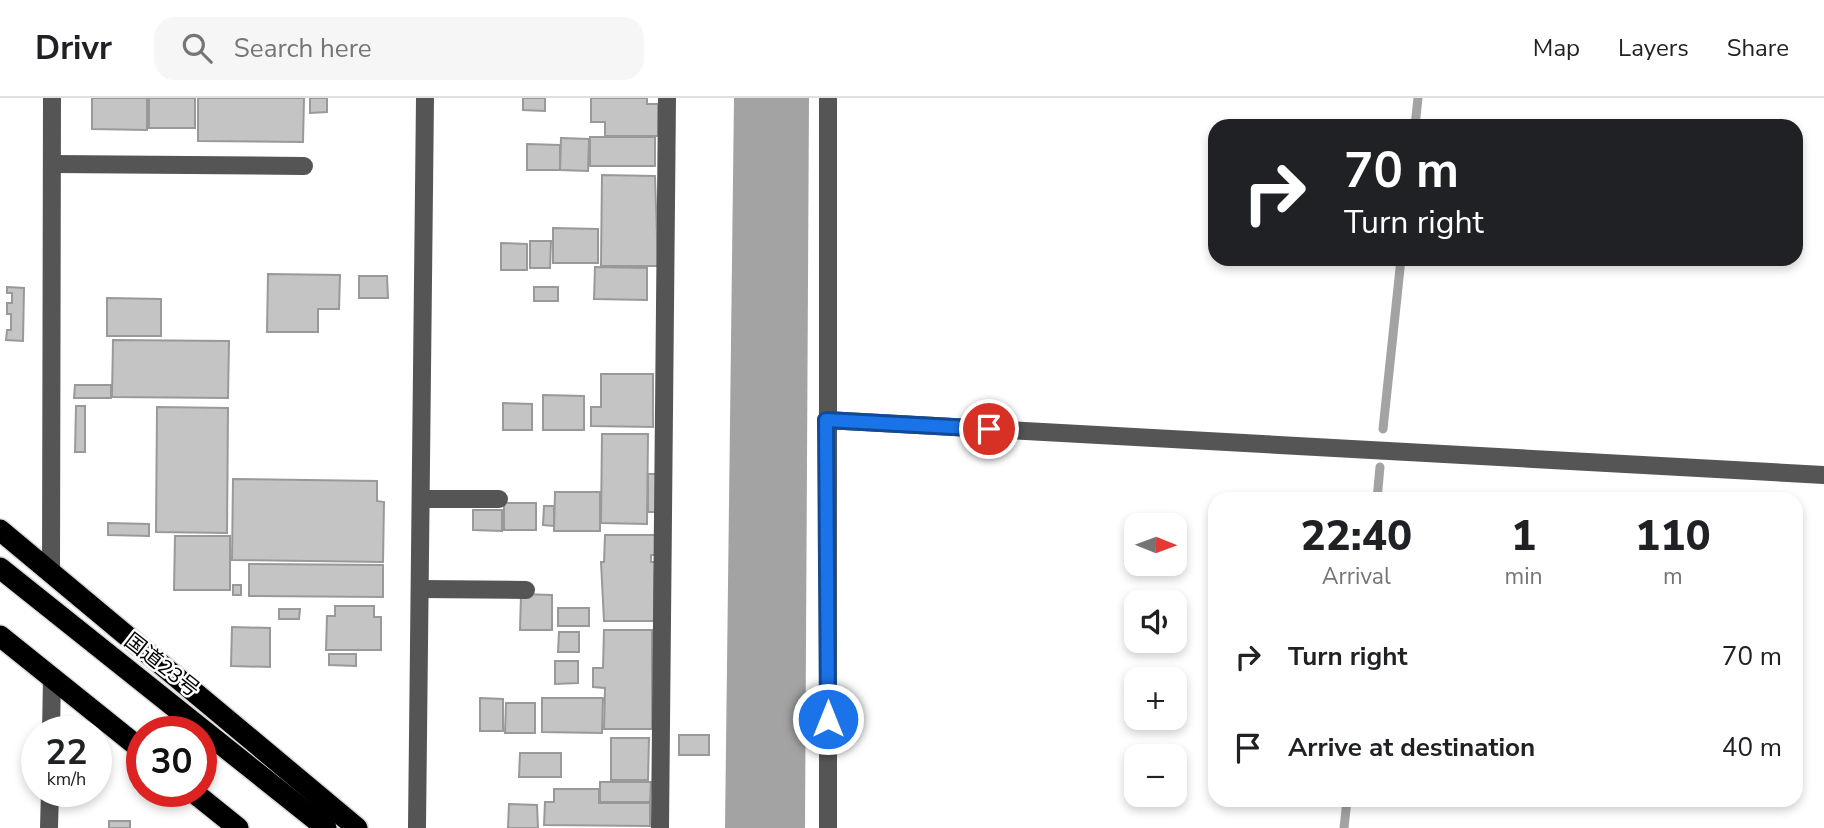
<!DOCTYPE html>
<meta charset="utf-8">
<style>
body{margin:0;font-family:"Nunito Sans","Noto Sans JP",sans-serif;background:#f6f6f6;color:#202124;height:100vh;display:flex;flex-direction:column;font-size:26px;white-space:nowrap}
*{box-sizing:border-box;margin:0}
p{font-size:23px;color:#757577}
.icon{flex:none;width:38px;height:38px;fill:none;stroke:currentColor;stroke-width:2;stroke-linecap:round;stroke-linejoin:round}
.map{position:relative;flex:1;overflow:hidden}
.details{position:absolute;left:1208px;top:394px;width:595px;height:315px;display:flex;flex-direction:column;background:#fff;border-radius:21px;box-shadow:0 4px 10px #0003}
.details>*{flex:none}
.guide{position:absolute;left:1208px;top:21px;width:595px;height:147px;border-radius:21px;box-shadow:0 4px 10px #0003;background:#202124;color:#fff;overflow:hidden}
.needle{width:46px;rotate:91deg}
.buttons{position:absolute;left:1124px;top:415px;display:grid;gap:14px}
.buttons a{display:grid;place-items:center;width:63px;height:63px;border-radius:14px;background:#fff;box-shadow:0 4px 10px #0003;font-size:35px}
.speed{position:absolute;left:21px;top:618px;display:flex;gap:14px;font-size:35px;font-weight:700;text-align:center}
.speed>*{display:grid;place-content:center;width:91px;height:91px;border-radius:50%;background:#fff;box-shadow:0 4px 10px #0003;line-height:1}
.speed small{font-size:18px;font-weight:400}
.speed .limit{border:10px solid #d22;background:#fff;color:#111}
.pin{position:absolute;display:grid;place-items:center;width:60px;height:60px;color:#fff;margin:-30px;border:4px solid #fff;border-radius:50%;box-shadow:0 2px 7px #0007}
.me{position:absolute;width:77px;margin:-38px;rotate:0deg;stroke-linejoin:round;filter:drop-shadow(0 0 5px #0008)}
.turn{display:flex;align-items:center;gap:24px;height:147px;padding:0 21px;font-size:32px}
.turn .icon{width:91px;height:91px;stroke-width:2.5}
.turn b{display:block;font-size:49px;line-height:60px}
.eta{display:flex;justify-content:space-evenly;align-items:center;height:119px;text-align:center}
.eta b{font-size:42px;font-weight:800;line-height:49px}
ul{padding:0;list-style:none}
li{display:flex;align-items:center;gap:21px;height:91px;padding:0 21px}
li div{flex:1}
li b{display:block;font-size:26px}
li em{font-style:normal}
header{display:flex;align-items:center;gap:42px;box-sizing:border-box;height:98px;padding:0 35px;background:#fff;border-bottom:2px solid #e0e0e0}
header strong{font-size:33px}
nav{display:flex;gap:38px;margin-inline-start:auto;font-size:24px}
.search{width:490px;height:63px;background:#f6f6f6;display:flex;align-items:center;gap:18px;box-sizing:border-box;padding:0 24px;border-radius:21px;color:#757577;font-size:26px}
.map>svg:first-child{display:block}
</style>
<header>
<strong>Drivr</strong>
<div class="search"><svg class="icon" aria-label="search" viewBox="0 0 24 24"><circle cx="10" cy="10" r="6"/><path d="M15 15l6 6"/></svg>Search here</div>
<nav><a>Map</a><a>Layers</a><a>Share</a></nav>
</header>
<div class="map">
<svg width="1824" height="730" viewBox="0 0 1824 730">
<rect width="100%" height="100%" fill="#fff"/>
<path fill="#a3a3a3" d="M734,0H809L805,730H725Z"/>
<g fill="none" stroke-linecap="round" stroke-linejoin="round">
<g stroke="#a3a3a3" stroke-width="9">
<path d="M1415,28L1418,0"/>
<path d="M1383,331L1401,161"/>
<path d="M1377,401L1380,369"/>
<path d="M1344,730L1347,702"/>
</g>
</g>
<g fill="#c4c4c4" stroke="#999" stroke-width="2">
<path d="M92,0H147V32L92,31Z"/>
<rect x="149" y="0" width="46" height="30"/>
<path d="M198,0H304L303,44L198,43Z"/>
<path d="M310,0H327V14L310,15Z"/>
<path d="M523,0H545V13L523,12Z"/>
<path d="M591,0H647V6H658V38H605V24H591Z"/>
<rect x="590" y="39" width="65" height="29"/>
<path d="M561,40L589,41L588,73L560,72Z"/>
<path d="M527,46L560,47V72H527Z"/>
<path d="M602,77L655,78L658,168H601Z"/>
<path d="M553,130L598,131V165H553Z"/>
<path d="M530,143H551L550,170H530Z"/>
<path d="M501,145L527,146V172H501Z"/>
<path d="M595,169L647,170V202L594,201Z"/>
<path d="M268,176L340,177L339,211H318V234H267Z"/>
<path d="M359,178H387L388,200H359Z"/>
<path d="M7,189L24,190L23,243L6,242L7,232H11V216H7V205H12V195H7Z"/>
<rect x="534" y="189" width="24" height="14"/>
<path d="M107,200L161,201V238H107Z"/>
<path d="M113,242L229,243L228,300L112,299Z"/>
<path d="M601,276H653V329L591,328V309H601Z"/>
<path d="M75,287H111V300H74Z"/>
<path d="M543,297L584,298V332H543Z"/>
<path d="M503,305L532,306V332H503Z"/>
<path d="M76,308H85V354H75Z"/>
<path d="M157,309L228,310L227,435L156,434Z"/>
<path d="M602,336H648L647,426L601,425Z"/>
<path d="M648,376H657L656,414H648Z"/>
<path d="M233,381L377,383V403L384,404L383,464L232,462Z"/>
<path d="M555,394H600V433H554Z"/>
<rect x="504" y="405" width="32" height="27"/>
<path d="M544,408H554V428L543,427Z"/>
<path d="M473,412H502V433L473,432Z"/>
<path d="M108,425L149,426V438L108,437Z"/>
<path d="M605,437H655V457H651V464H655L654,523H604L601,464H604Z"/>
<path d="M175,438H230V492H174Z"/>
<path d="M249,466L383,467V499L249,498Z"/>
<rect x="233" y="487" width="8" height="10"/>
<path d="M521,496L552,497V532H520Z"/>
<path d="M335,508H374V519H381V552H326L327,518H335Z"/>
<rect x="558" y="510" width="31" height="18"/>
<path d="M279,511H300L299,521H279Z"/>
<path d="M232,529L270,530V569L231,568Z"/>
<path d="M604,532H652V631H604L605,590L593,589V570H603Z"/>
<path d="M559,534H579V554H558Z"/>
<path d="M329,556H356V568L329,567Z"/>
<path d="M555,563H578V585L555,586Z"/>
<path d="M480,600L503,601V633H480Z"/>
<path d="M542,600H603L602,635L542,634Z"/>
<path d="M506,605H535V635H505Z"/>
<rect x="679" y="637" width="30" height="20"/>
<path d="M611,640H649L648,682H611Z"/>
<path d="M520,655H561V679H519Z"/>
<path d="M600,684H651L650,704H600Z"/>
<path d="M554,691H599V705H650V728L544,727L545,704H554Z"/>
<path d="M509,706L537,707L538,730H508Z"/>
<rect x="109" y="723" width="21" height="7"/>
</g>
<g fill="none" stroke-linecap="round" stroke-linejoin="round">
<g stroke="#dbdbdb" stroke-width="24">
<g id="highway">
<path d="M0,432L357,730"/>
<path d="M0,470L326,730"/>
<path d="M0,538L142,652"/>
<path d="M192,693L238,730"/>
</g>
</g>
<g stroke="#555" stroke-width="18">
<path d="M52,66L304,68"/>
<path d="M826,322L1824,377"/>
<path d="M421,401H499"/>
<path d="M51,474L52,0"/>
<path d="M420,491L526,492"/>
<path d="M51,634L52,580"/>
<path d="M417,729L425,0"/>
<path d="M49,730L50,693"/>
<path d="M660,730L667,0"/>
<path d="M828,730V0"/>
</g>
<use href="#highway" stroke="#000" stroke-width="21"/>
</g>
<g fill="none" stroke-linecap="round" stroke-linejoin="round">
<g stroke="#114b97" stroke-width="18">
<path id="route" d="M828,621L826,322L989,331"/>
</g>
<use href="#route" stroke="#1a73e8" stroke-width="12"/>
</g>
<g text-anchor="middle" stroke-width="5" stroke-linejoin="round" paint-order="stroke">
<g font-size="21" fill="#000" stroke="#fff">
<text transform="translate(162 567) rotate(38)" y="7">国道23号</text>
</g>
</g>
</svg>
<div class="buttons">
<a><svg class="needle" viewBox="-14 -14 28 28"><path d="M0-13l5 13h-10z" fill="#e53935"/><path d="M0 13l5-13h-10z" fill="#757577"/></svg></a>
<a><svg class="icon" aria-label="sound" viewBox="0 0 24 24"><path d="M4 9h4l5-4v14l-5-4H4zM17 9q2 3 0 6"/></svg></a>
<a>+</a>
<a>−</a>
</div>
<div class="speed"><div>22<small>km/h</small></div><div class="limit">30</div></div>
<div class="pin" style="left:989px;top:331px;background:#d93025"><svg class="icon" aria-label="arrive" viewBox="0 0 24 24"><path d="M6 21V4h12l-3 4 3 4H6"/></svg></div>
<svg class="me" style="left:828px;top:621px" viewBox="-20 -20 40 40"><circle r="17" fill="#1a73e8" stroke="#fff" stroke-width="3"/><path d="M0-11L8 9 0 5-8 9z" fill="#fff"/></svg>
<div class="guide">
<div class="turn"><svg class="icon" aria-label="right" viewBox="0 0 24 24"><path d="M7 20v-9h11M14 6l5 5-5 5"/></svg><div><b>70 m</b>Turn right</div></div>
</div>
<section class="details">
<div class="eta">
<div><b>22:40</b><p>Arrival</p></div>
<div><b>1</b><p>min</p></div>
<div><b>110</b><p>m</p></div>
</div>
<ul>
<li><svg class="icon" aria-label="right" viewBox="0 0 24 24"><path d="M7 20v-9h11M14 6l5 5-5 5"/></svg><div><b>Turn right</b></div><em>70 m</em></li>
<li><svg class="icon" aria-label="arrive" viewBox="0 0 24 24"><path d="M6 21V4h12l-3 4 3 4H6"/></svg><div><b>Arrive at destination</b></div><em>40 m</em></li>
</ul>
</section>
</div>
